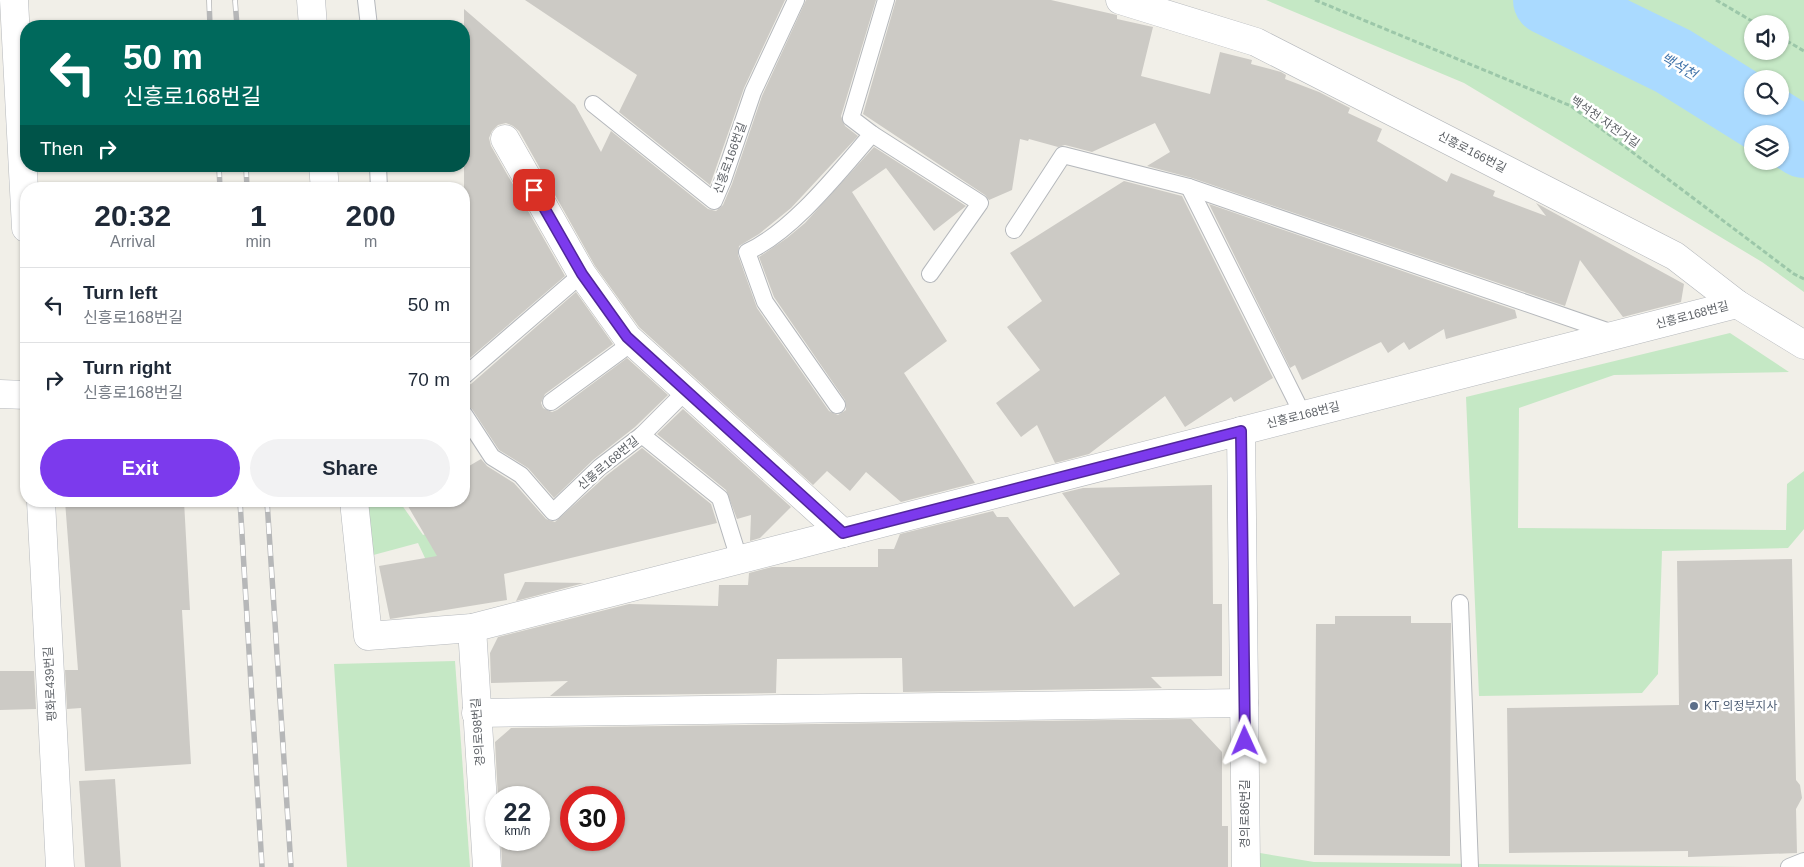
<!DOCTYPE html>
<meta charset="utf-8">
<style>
body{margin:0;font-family:Helvetica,"Noto Sans KR",sans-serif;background:#f2f2f3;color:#1f2937;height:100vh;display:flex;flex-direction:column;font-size:19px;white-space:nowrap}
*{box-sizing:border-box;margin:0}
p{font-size:16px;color:#747a83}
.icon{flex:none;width:28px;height:28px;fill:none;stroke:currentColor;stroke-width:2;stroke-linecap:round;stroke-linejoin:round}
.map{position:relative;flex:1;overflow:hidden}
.drawer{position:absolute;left:20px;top:182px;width:450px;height:325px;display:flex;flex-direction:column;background:#fff;border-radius:20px;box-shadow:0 1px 4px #0004}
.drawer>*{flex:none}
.banner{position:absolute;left:20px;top:20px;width:450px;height:152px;border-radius:20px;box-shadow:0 1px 4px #0004;background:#00695c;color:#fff;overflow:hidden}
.buttons{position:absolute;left:1744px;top:15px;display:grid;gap:10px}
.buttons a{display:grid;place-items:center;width:45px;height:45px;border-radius:50%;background:#fff;box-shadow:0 1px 4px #0004;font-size:25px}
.speed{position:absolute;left:485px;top:786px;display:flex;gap:10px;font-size:25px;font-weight:700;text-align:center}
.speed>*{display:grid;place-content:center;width:65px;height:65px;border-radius:50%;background:#fff;box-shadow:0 1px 4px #0004;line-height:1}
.speed small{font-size:12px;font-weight:400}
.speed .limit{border:8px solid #d22;background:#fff;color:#111}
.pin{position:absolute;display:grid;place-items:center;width:42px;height:42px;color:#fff;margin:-21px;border-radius:10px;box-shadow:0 2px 8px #0006}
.me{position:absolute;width:55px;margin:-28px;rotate:359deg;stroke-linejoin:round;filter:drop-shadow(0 0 4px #0008)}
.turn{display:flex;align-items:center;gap:18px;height:105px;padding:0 20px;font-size:22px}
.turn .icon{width:65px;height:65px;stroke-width:2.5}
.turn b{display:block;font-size:35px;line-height:42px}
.then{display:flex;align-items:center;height:48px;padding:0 20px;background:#0003;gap:10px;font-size:19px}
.eta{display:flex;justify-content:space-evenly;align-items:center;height:85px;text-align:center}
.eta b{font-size:30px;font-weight:600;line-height:35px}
.primary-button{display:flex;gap:10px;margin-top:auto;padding:10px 20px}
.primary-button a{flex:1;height:58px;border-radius:30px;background:#7c3aed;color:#fff;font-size:20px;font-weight:600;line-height:58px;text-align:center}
.primary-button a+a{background:#f2f2f3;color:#1f2937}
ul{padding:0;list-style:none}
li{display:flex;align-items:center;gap:15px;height:75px;padding:0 20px;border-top:1px solid #e0e1e3}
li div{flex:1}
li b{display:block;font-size:19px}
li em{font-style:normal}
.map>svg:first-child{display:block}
</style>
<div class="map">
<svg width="1804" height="867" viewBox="0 0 1804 867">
<rect width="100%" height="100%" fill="#f1efe8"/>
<g fill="#c5e8c5" fill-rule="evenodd">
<path d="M1266,0H1804V292L1762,262L1464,83ZM1752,24H1780V51H1752ZM1752,79H1780V106H1752ZM1752,134H1780V161H1752Z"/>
<path d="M1730,333L1789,372L1614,375L1519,408L1518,528L1786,530L1787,484L1804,471V529L1788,548L1662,551L1658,674L1642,693L1479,696L1466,397Z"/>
<path d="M359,501H399L423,535L456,522L432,573L418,543L366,557Z"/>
<path d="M455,661L470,867H347L334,664Z"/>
<path d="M1254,852L1314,862L1749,867H1253Z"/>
</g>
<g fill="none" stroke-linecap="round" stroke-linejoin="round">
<path stroke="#aadaff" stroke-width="70" d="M1548,0L1673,61L1804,143"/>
</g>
<g fill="#cccac5" fill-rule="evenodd">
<path d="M525,0H785L744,88L710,185L619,112L637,75Z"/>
<path d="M806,0H876L841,116L845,126L858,136L791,208L759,234L739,246L738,255L757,308L829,411L838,415L846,410L845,400L774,297L759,257L787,238L805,223L874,147L966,206L934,231L886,168L852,192L947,341L904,373L975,483L901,502L866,472L850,491L827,471L813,485L639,327L595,266L519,131L513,126L506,123L498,125L492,131L489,138L491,146L565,276L464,363V9L575,105L601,152L611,131L708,209L716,211L723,205L732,184L762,96Z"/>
<path d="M896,0H1051L1117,15V19L1153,27L1141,76L1210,94L1220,52L1252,60L1251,64L1281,72L1286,75L1285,79L1319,92L1350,108L1348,113L1382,129L1377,141L1447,182L1451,173L1495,191L1493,196L1546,216L1536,203L1684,284L1681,302L1623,317L1580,260L1565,306L1192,178L1147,166L1170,152L1155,123L1092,152L1065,145L1058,147L1029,139L1028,141L1020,139L1012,190L989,200L985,195L863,114Z"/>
<path d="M1124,181L1182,196L1273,378L1234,402L1231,397L1185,427L1165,396L1089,454L1055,463L1037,425L1021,437L996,403L1040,370L1007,327L1042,301L1010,253Z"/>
<path d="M1209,204L1515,310L1517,318L1446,339L1444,329L1409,350L1404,342L1388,353L1381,342L1302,380L1295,365L1290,368Z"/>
<path d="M576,292L613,344L545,394L541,403L543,408L552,412L557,410L627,358L668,395L635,427L593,460L554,498L528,468L499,450L472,409L464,404V386L471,384Z"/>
<path d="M683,409L791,507L760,538L750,541L751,515L737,519L726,490L657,434Z"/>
<path d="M642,448L711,504L717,523L504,574L507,600L390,619L379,566L437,556L405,501H464V469L481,459L487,466L514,483L546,519L555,522L607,475Z"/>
<path d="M1212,485L1213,604H1222V676L1151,677L1162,688L903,692L902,658L777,659L776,693L550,696L568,681L491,683L490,653L498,637L629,604L718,606L719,585H748L749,573L772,567H878V549H894L900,534L993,511L997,517H1008L1074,607L1120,574L1062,493L1083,488Z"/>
<path d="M65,501H184L190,610H182L191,764L85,771L81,708L67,709L65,670H78Z"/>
<path d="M1792,559L1796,780L1800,785L1802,798L1796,809L1797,853L1688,857V851L1509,853L1507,708L1679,705L1677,561Z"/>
<path d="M525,582L584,583L516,601Z"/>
<path d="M1335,616H1411V623H1451L1450,856L1314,855L1316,624H1335Z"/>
<path d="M0,671H34L36,709L0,710Z"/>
<path d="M1191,719L1222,752V826H1228V867H502L501,840H539V798H498L495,742L511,728ZM571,798H614V840H571Z"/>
<path d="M115,779L121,867H85L79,781Z"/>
</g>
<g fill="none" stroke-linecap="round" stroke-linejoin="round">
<g stroke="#b5b8bc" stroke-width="18">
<g id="lane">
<path d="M366,0L369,26"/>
<path d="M886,0L851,118L872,134L980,203L930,274"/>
<path d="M593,104L714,201L723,180L753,92L796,0"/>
<path d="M378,166L379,189"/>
<path d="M1189,187L1303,415"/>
<path d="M1014,230L1063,155L1189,187L1613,333"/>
<path d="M464,376L582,274"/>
<path d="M551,402L622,350L627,337"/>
<path d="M837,405L765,302L747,252C793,231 838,173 872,134"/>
<path d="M464,414L492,457L521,475L553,512L600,467L642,435L720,498L739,559"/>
<path d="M642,435L686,391"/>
<path d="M1460,603L1470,867"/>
<path d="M1789,867L1804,861"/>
</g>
</g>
<g stroke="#b5b8bc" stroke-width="29">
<g id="street">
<path d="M14,0L26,228"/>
<path d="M311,0L313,26"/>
<path d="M1120,0L1256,42L1675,256L1737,304L1804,345"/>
<path d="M505,139L582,274L627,337L843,533"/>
<path d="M323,166L325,189"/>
<path d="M0,394L26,395"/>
<path d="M1241,431L1246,867"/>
<path d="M41,501L60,867"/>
<path d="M354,501L368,636L472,628L1737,304"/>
<path d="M472,628L487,867"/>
<path d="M476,713L1244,703"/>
</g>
</g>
<g stroke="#9cc7a9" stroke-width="3" stroke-dasharray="5 2.5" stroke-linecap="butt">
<path d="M1315,0L1571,106L1794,274L1804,279"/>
<path d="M1716,0L1757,24"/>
<path d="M1780,37L1804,51"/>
</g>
<use href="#lane" stroke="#fff" stroke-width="16"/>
<use href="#street" stroke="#fff" stroke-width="28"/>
<g stroke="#b6b7b8" stroke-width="5.5">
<g id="rail">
<path d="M209,0L210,26"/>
<path d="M235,0L237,26"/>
<path d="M219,166L220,189"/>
<path d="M246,166L247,189"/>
<path d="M240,501L262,867"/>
<path d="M267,501L291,867"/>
</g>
</g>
<use href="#rail" stroke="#fff" stroke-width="4" stroke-dasharray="11" stroke-linecap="butt"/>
</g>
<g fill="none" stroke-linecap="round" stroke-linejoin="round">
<g stroke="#51269a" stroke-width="12">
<path id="route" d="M534,190L582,274L627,337L843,533L1241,431L1245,741"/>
</g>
<use href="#route" stroke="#7c3aed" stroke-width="9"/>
</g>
<circle fill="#5c6f8a" stroke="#fff" stroke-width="2" cx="1694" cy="706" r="5"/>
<g text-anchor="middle" stroke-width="5" stroke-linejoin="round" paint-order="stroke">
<g font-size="12" fill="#5f6368" stroke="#fff">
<text transform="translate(1605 122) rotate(35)" y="4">백석천 자전거길</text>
<text transform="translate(1472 152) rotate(27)" y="4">신흥로166번길</text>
<text transform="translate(730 158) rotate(-70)" y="4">신흥로166번길</text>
<text transform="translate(1692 315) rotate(-15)" y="4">신흥로168번길</text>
<text transform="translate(1303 415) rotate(-14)" y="4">신흥로168번길</text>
<text transform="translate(608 463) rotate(-40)" y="4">신흥로168번길</text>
<text transform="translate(50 684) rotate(-93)" y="4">평화로439번길</text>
<text transform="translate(478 732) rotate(-94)" y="4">경의로98번길</text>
<text transform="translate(1245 814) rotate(-90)" y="4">경의로86번길</text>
</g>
<g font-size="12" fill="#4e5e75" stroke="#fff" text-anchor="start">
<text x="1704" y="710">KT 의정부지사</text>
</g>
<g font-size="14" font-style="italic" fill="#4174aa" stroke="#fff">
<text transform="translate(1679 66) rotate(30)" y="5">백석천</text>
</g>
</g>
</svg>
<div class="buttons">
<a><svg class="icon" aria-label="sound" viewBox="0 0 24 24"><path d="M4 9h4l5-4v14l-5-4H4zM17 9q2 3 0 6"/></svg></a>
<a><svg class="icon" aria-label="search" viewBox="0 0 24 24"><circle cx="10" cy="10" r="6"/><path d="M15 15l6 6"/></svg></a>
<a><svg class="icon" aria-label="layers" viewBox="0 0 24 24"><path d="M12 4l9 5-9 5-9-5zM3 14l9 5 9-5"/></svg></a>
</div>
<div class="speed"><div>22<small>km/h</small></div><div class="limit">30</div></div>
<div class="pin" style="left:534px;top:190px;background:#d93025"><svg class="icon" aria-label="arrive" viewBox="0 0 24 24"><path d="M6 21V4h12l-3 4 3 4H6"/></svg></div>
<svg class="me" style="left:1245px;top:741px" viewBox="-20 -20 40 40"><path d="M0-17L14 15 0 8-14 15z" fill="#7c3aed" stroke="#fff" stroke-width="4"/></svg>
<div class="banner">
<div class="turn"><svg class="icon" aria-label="left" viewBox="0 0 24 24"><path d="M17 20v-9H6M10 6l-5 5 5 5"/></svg><div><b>50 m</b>신흥로168번길</div></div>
<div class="then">Then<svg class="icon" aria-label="right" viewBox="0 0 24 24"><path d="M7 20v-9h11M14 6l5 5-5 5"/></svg></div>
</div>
<section class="drawer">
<div class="eta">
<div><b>20:32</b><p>Arrival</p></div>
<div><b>1</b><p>min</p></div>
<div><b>200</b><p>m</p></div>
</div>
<ul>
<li><svg class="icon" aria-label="left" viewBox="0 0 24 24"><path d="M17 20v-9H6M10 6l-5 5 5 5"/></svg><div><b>Turn left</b><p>신흥로168번길</p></div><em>50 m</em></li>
<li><svg class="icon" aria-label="right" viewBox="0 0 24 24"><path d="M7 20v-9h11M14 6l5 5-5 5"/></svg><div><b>Turn right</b><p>신흥로168번길</p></div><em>70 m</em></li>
</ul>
<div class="primary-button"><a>Exit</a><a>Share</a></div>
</section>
</div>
